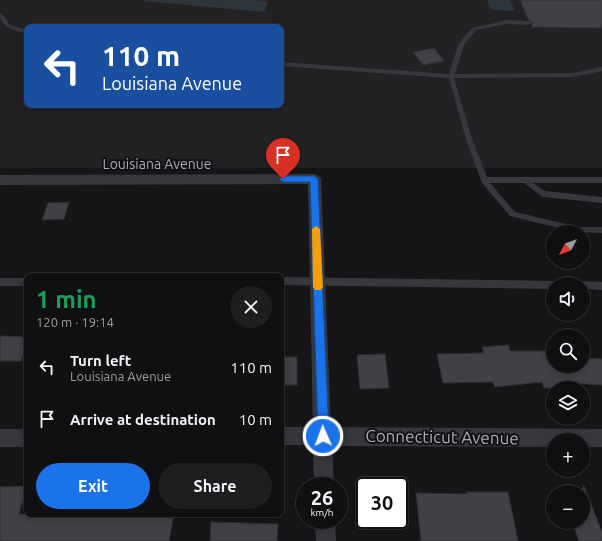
<!DOCTYPE html>
<meta charset="utf-8">
<style>
body{margin:0;font-family:Ubuntu,sans-serif;background:#1e1e20;color:#f1f3f6;height:100vh;display:flex;flex-direction:column;font-size:15px;white-space:nowrap}
*{box-sizing:border-box;margin:0}
p{font-size:13px;color:#9c9d9f}
.icon{flex:none;width:22px;height:22px;fill:none;stroke:currentColor;stroke-width:2;stroke-linecap:round;stroke-linejoin:round}
.map{position:relative;flex:1;overflow:hidden}
.side{position:absolute;left:24px;top:273px;width:260px;height:244px;display:flex;flex-direction:column;background:#101012;border-radius:8px;box-shadow:0 2px 10px #0003,0 0 0 1px #303032}
.side>*{flex:none}
.banner{position:absolute;left:24px;top:24px;width:260px;height:84px;border-radius:8px;box-shadow:0 2px 10px #0003,0 0 0 1px #303032;background:#1a4fa0;color:#fff;overflow:hidden}
.needle{width:26px;rotate:229deg}
.tools{position:absolute;left:546px;top:225px;display:grid;gap:8px}
.tools a{display:grid;place-items:center;width:44px;height:44px;border-radius:50%;background:#101012;box-shadow:0 2px 10px #0003,0 0 0 1px #303032;font-size:20px}
.speed{position:absolute;left:296px;top:477px;display:flex;gap:8px;font-size:20px;font-weight:700;text-align:center}
.speed>*{display:grid;place-content:center;width:52px;height:52px;border-radius:50%;background:#101012;box-shadow:0 2px 10px #0003,0 0 0 1px #303032;line-height:1}
.speed small{font-size:10px;font-weight:400}
.speed .limit{border:2px solid #111;border-radius:6px;background:#fff;color:#111}
.pin{position:absolute;display:grid;place-items:center;width:34px;height:34px;color:#fff;margin:-41px -17px;border-radius:50% 50% 50% 0;rotate:-45deg;box-shadow:0 0 4px #0007}
.pin .icon{rotate:45deg}
.me{position:absolute;width:44px;margin:-22px;rotate:358deg;stroke-linejoin:round;filter:drop-shadow(0 0 3px #0008)}
.turn{display:flex;align-items:center;gap:14px;height:84px;padding:0 12px;font-size:18px}
.turn .icon{width:52px;height:52px;stroke-width:2.5}
.turn b{display:block;font-size:28px;line-height:34px}
.round{display:grid;place-items:center;flex:none;width:42px;height:42px;border-radius:21px;background:#1e1e20}
.head{display:flex;align-items:center;justify-content:space-between;height:68px;padding:0 12px}
h1{font-size:24px;font-weight:700;line-height:30px;color:#1e9e55}
.button{display:flex;gap:8px;margin-top:auto;padding:8px 12px}
.button a{flex:1;height:46px;border-radius:24px;background:#1a73e8;color:#fff;font-size:16px;font-weight:700;line-height:46px;text-align:center}
.button a+a{background:#1e1e20;color:#f1f3f6}
ul{padding:0;list-style:none}
li{display:flex;align-items:center;gap:12px;height:52px;padding:0 12px}
li div{flex:1}
li b{display:block;font-size:15px}
li em{font-style:normal}
.map>svg:first-child{display:block}
</style>
<div class="map">
<svg width="602" height="541" viewBox="0 0 602 541">
<rect width="100%" height="100%" fill="#161618"/>
<path fill="#222225" fill-rule="evenodd" d="M0,0H602V168H0ZM27,27H281V105H27Z"/>
<g fill="#2c353c">
<path d="M144,0H255L268,1L264,12L143,1Z"/>
<path d="M487,0H510L514,9L511,11L490,9Z"/>
</g>
<g fill="#404145" stroke="#303034">
<path d="M520,0H602V28L531,27L533,23L528,19Z"/>
<path d="M434,48L444,61L423,65L413,52Z"/>
<path d="M69,202L64,219L42,220L48,203Z"/>
<path d="M0,336L27,337V344L21,361H0Z"/>
<path d="M508,345L510,351H553V366H583V358L602,359V385L567,383L569,388H544L542,382L495,387L493,382L443,383L437,354L484,353L482,347Z"/>
<path d="M385,354L389,388L360,389L357,355Z"/>
<rect x="281" y="357" width="16" height="28"/>
<path d="M27,486L19,514H174L169,541H0V487Z"/>
<path d="M583,486H584L602,532V541H579L572,522H583Z"/>
<path d="M466,492H508L518,541H421L416,493L467,494Z"/>
<path d="M211,522L278,524L277,541H210Z"/>
</g>
<g fill="none" stroke-linecap="round" stroke-linejoin="round">
<g fill="#37383d" fill-rule="evenodd">
<path d="M0,13L2,14L10,25L27,30V34C15,30 0,28 0,13Z"/>
<path d="M507,20L529,21L532,23L529,25L507,24L476,30L464,45L455,74L573,73L602,67V71L573,77L454,78L472,139L487,177H602V183H533L545,191L602,197V203L543,197L524,183H490L515,212L579,227H602V233L575,232L510,216L482,183L466,139L449,78L281,66V62L449,74L458,45L472,28Z"/>
<path d="M281,277L553,281L557,284H553V289L281,285Z"/>
<rect x="0" y="278" width="27" height="8"/>
<path d="M583,281L602,282V290L583,289V284H579Z"/>
</g>
<g fill="#37383d" fill-rule="evenodd">
<path d="M314,174L319,176L321,179L331,427L602,429V447H583V440H553V447L332,446L334,486H314L313,445H281V427H313L308,184L0,185V175Z"/>
<rect x="0" y="429" width="27" height="18"/>
<path d="M315,520H335L336,541H316Z"/>
</g>
</g>
<path fill="#1a73e8" stroke="#114b97" d="M283,176H314L318,179L329,436L327,440L323,442L319,440L318,436L310,182H283L279,179Z"/>
<path fill="#f59e0b" d="M316,226L320,229L323,287L321,290H315L313,287L312,229Z"/>
<g text-anchor="middle" stroke-width="4" stroke-linejoin="round" paint-order="stroke">
<g font-size="14" fill="#a8adb8" stroke="#111113">
<text x="157" y="169">Louisiana Avenue</text>
</g>
<g font-size="17" fill="#a8adb8" stroke="#111113">
<text transform="translate(442 437) rotate(1)" y="6">Connecticut Avenue</text>
</g>
</g>
</svg>
<div class="tools">
<a><svg class="needle" viewBox="-14 -14 28 28"><path d="M0-13l5 13h-10z" fill="#e53935"/><path d="M0 13l5-13h-10z" fill="#9c9d9f"/></svg></a>
<a><svg class="icon" aria-label="sound" viewBox="0 0 24 24"><path d="M4 9h4l5-4v14l-5-4H4zM17 9q2 3 0 6"/></svg></a>
<a><svg class="icon" aria-label="search" viewBox="0 0 24 24"><circle cx="10" cy="10" r="6"/><path d="M15 15l6 6"/></svg></a>
<a><svg class="icon" aria-label="layers" viewBox="0 0 24 24"><path d="M12 4l9 5-9 5-9-5zM3 14l9 5 9-5"/></svg></a>
<a>+</a>
<a>−</a>
</div>
<div class="speed"><div>26<small>km/h</small></div><div class="limit">30</div></div>
<div class="pin" style="left:283px;top:179px;background:#d93025"><svg class="icon" aria-label="arrive" viewBox="0 0 24 24"><path d="M6 21V4h12l-3 4 3 4H6"/></svg></div>
<svg class="me" style="left:323px;top:436px" viewBox="-20 -20 40 40"><circle r="17" fill="#1a73e8" stroke="#fff" stroke-width="3"/><path d="M0-11L8 9 0 5-8 9z" fill="#fff"/></svg>
<div class="banner">
<div class="turn"><svg class="icon" aria-label="left" viewBox="0 0 24 24"><path d="M17 20v-9H6M10 6l-5 5 5 5"/></svg><div><b>110 m</b>Louisiana Avenue</div></div>
</div>
<section class="side">
<div class="head"><div><h1>1 min</h1><p>120 m · 19:14</p></div><a class="round"><svg class="icon" aria-label="close" viewBox="0 0 24 24"><path d="M6 6l12 12M18 6L6 18"/></svg></a></div>
<ul>
<li><svg class="icon" aria-label="left" viewBox="0 0 24 24"><path d="M17 20v-9H6M10 6l-5 5 5 5"/></svg><div><b>Turn left</b><p>Louisiana Avenue</p></div><em>110 m</em></li>
<li><svg class="icon" aria-label="arrive" viewBox="0 0 24 24"><path d="M6 21V4h12l-3 4 3 4H6"/></svg><div><b>Arrive at destination</b></div><em>10 m</em></li>
</ul>
<div class="button"><a>Exit</a><a>Share</a></div>
</section>
</div>
